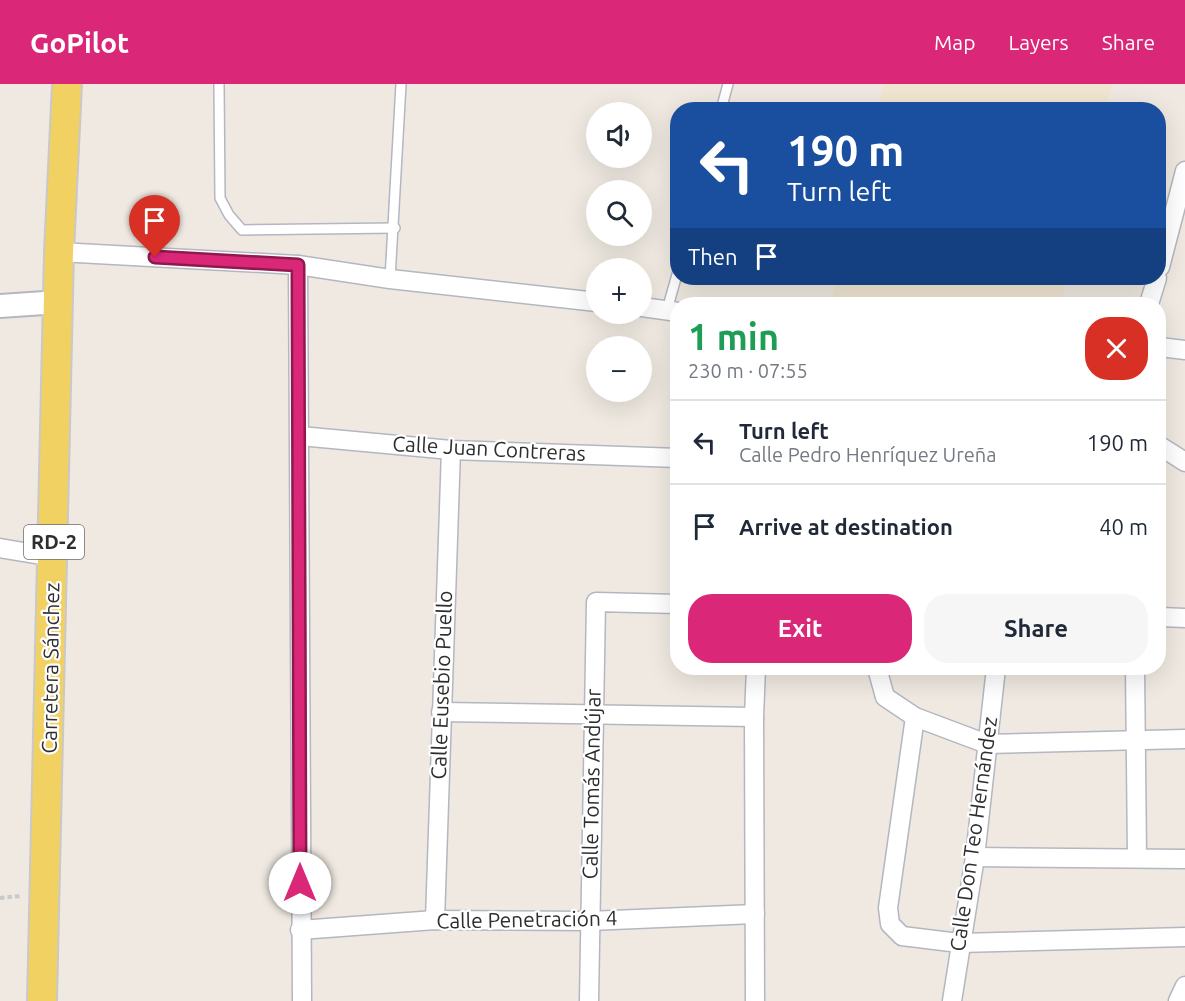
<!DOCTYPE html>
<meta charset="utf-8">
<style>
body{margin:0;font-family:Ubuntu,sans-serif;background:#f6f6f7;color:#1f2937;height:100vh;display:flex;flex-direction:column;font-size:22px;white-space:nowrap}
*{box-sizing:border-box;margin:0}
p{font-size:20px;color:#747a83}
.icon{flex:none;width:33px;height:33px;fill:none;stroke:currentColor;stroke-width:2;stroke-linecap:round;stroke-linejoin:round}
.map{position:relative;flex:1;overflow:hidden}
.drawer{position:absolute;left:670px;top:213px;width:496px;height:378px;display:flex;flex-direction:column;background:#fff;border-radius:24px;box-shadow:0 6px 24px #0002}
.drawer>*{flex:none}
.guide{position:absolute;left:670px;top:18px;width:496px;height:183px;border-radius:24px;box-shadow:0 6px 24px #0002;background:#1a4fa0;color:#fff;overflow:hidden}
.tools{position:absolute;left:586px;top:18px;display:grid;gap:12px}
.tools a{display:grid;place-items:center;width:66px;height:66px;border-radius:50%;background:#fff;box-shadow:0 6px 24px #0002;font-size:30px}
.pin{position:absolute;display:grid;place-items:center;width:51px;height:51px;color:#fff;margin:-62px -26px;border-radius:50% 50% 50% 0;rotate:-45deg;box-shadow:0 0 6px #0007}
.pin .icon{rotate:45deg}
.me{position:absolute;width:66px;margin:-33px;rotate:0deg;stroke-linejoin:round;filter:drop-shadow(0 0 4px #0008)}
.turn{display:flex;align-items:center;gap:21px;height:126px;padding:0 18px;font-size:27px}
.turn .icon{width:78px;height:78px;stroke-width:2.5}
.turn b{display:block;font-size:42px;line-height:51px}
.then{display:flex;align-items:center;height:57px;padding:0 18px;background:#0003;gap:12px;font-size:22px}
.round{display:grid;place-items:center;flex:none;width:63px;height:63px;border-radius:24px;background:#f6f6f7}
.head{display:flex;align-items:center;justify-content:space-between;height:102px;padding:0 18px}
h1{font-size:36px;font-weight:700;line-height:45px;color:#1e9e55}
.button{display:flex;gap:12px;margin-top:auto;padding:12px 18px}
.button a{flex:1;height:69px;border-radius:24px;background:#db2777;color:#fff;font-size:24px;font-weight:700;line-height:69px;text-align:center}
.button a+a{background:#f6f6f7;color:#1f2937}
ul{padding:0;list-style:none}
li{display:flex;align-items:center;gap:18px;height:84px;padding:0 18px;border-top:2px solid #e0e1e3}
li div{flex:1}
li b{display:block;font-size:22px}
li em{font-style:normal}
header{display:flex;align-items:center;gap:36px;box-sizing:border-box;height:84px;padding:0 30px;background:#db2777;color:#fff}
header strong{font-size:28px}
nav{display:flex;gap:33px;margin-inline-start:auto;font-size:21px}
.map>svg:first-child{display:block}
</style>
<header>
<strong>GoPilot</strong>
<nav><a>Map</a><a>Layers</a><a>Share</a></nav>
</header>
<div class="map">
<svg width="1185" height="917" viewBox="0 0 1185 917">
<rect width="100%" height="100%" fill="#efe9e1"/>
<g fill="#f0e6d1">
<path d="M884,0H1112L1106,25H878Z"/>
<path d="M837,194H1067L1061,220H862L832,216Z"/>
</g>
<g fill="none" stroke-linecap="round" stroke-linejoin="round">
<g stroke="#b4b7c1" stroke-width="12">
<g id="service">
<path d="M219,0L220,114L229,131L242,146L395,144"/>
<path d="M721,26L728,0"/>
<path d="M390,195L401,0"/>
<path d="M667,226L678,187"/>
</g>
</g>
<g stroke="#b4b7c1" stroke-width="21">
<g id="minor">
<path d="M59,168L298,181L390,195L597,218"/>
<path d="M298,181L302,917"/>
<path d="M1160,183L1185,87"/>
<path d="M1149,220L1157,194"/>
<path d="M642,223L678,228"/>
<path d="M1160,263L1185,266"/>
<path d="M300,352L451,366L678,374"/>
<path d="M1160,362L1185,378"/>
<path d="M0,464L53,473"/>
<path d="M1160,533L1185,534"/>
<path d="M877,584L885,613L915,633L987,660L1185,655"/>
<path d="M1135,584L1137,773"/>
<path d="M441,628L754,633"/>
<path d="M915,633L888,824L890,840L902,852L959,859L1185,853"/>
<path d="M975,773L1185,775"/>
<path d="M435,836L451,366"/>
<path d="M300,846L435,836L589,837L755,830"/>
<path d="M589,917L596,518L678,520"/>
<path d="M755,917L754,633L756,584"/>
<path d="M952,917L975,773L996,584"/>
<path d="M1178,917L1185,902"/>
</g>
</g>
<g stroke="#b4b7c1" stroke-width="26">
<path id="tertiary" d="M0,222L59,218"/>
</g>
<g stroke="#c9c9c9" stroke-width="32">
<path id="primary" d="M42,917L59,168L67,0"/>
</g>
<path stroke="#c9c9c9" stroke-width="4" stroke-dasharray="4.5 3" stroke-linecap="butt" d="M0,814L21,812"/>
<use href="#service" stroke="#fff" stroke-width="9"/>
<use href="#minor" stroke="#fff" stroke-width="18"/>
<use href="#tertiary" stroke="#fff" stroke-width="22"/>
<use href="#primary" stroke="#f2d163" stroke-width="28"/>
</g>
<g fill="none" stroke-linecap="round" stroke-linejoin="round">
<g stroke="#8e194d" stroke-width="15">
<path id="route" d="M155,173L298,181L300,799"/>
</g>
<use href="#route" stroke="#db2777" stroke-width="10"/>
</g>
<g text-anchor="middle" stroke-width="4.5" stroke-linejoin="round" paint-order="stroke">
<rect fill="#fff" stroke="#6d6d6d" stroke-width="1.5" x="24" y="441" width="60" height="34" rx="4.5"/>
<g font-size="20" font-weight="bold" fill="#2e2e2e">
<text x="54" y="465">RD-2</text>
</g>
<g font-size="21" fill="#2e2e2e" stroke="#fff">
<text transform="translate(489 365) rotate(3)" y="7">Calle Juan Contreras</text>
<text transform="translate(51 584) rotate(-89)" y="7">Carretera Sánchez</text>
<text transform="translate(442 601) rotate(-88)" y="7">Calle Eusebio Puello</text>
<text transform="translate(592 700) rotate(-89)" y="7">Calle Tomás Andújar</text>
<text transform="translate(974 750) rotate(-82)" y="7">Calle Don Teo Hernández</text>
<text transform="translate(527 836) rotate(-1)" y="7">Calle Penetración 4</text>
</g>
</g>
</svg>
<div class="tools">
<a><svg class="icon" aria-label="sound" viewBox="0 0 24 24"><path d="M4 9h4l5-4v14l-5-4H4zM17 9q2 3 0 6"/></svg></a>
<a><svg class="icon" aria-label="search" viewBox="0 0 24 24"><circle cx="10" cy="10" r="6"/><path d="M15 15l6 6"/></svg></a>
<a>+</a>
<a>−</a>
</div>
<div class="pin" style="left:155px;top:173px;background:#d93025"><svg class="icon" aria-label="arrive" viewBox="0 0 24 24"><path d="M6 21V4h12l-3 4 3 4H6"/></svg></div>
<svg class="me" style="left:300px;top:799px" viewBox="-20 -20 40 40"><circle r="19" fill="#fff"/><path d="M0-13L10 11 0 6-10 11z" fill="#db2777"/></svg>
<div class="guide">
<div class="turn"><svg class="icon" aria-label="left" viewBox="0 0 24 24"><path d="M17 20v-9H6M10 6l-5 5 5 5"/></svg><div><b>190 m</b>Turn left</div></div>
<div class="then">Then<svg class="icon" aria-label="arrive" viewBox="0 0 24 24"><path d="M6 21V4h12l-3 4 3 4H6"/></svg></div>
</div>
<section class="drawer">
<div class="head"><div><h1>1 min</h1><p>230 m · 07:55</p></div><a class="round" style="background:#d93025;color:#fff"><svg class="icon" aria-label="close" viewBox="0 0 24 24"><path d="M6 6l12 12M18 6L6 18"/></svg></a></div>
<ul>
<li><svg class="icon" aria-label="left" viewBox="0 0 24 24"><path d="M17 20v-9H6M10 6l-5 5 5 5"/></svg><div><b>Turn left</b><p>Calle Pedro Henríquez Ureña</p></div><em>190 m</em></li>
<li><svg class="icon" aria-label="arrive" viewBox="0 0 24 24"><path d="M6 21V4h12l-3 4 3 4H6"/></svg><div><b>Arrive at destination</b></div><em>40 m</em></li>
</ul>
<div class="button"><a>Exit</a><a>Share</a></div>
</section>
</div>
